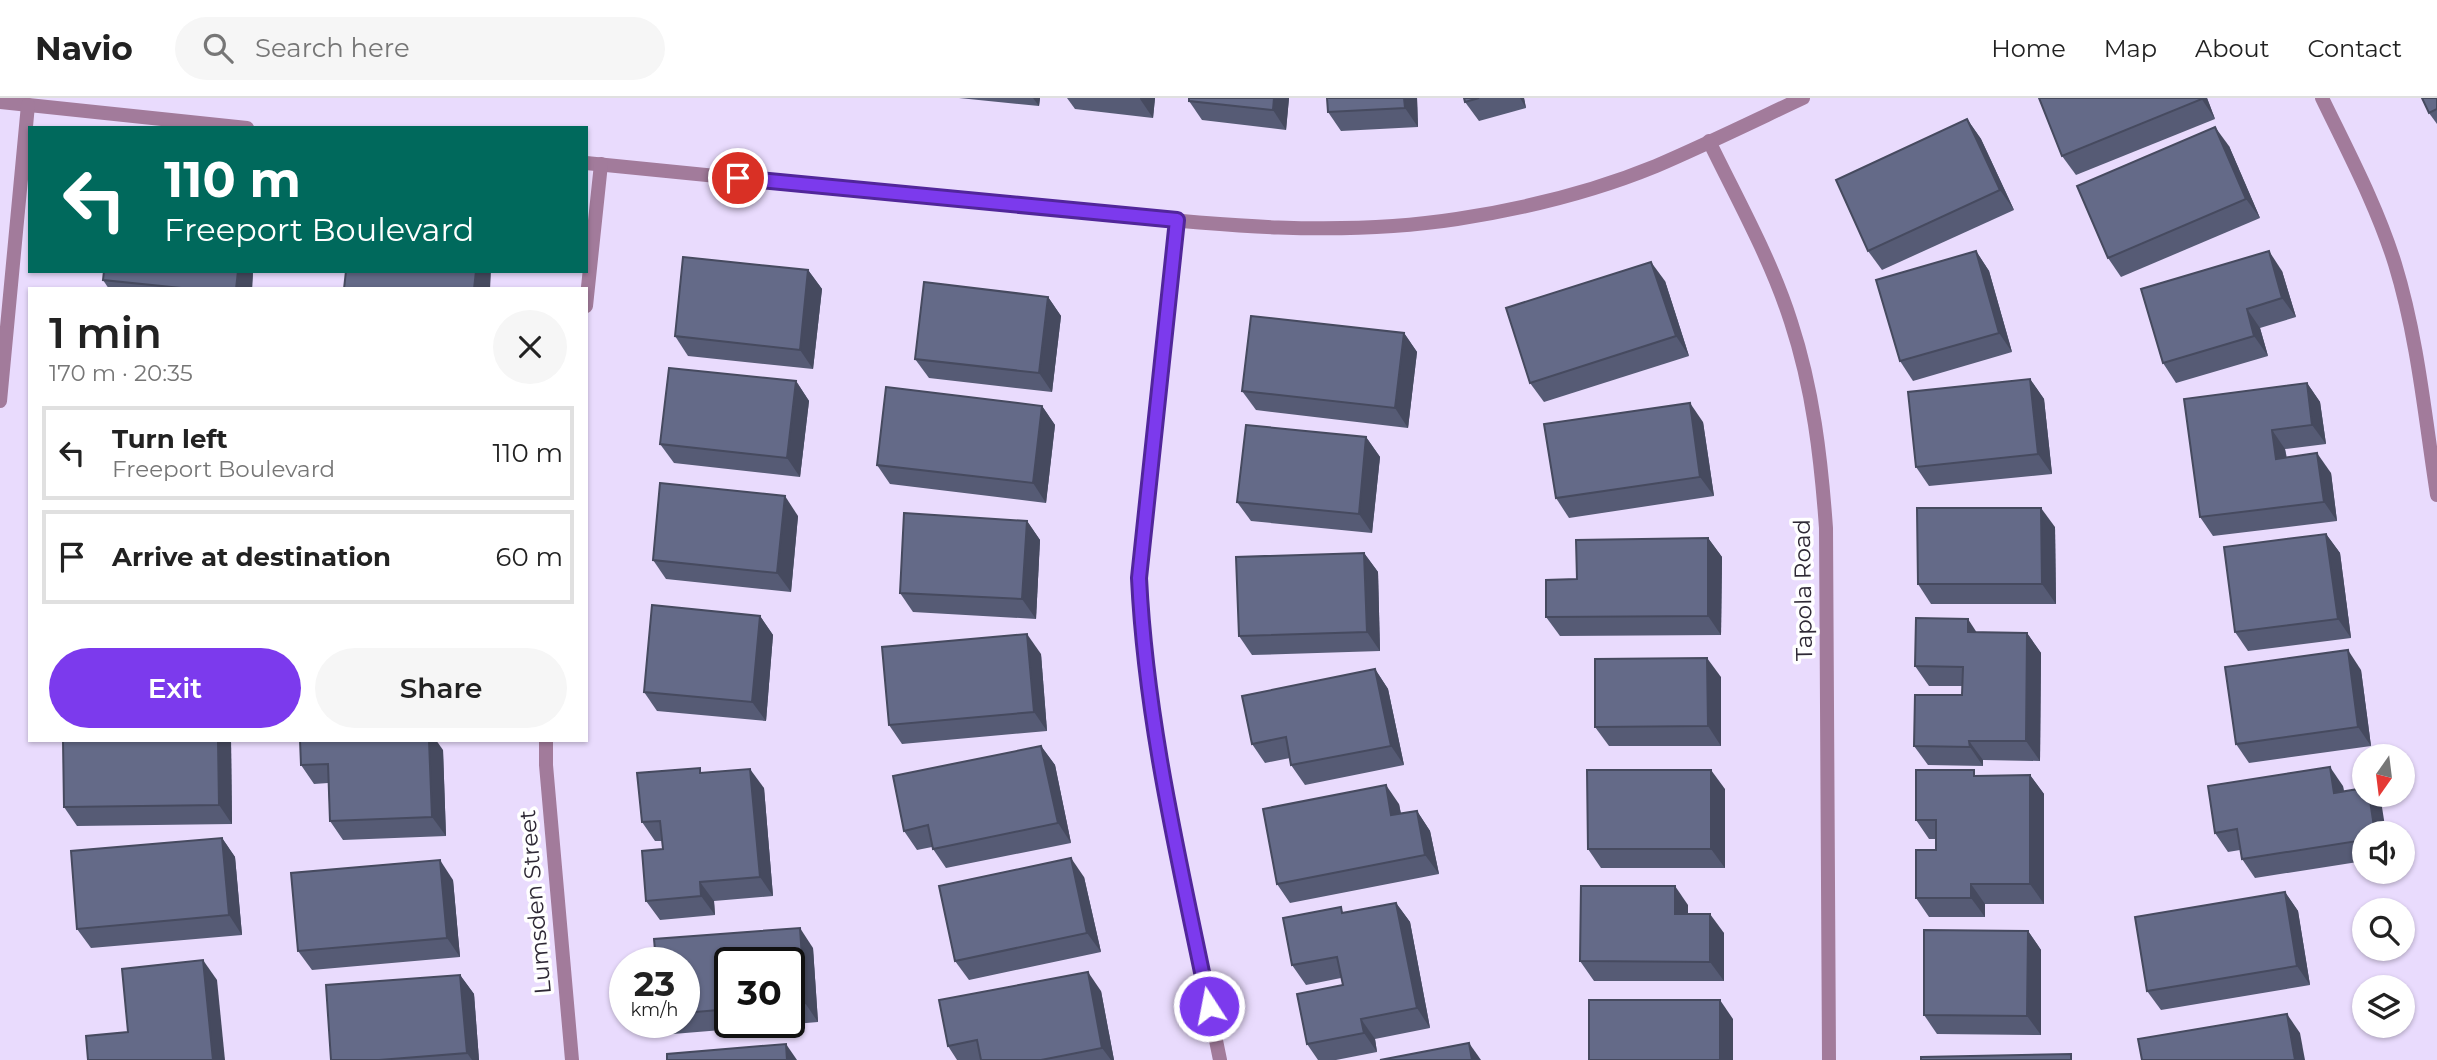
<!DOCTYPE html>
<meta charset="utf-8">
<style>
body{margin:0;font-family:Montserrat,sans-serif;background:#f6f6f6;color:#222;height:100vh;display:flex;flex-direction:column;font-size:26px;white-space:nowrap}
*{box-sizing:border-box;margin:0}
p{font-size:23px;color:#767676}
.icon{flex:none;width:38px;height:38px;fill:none;stroke:currentColor;stroke-width:2;stroke-linecap:round;stroke-linejoin:round}
.map{position:relative;flex:1;overflow:hidden}
.drawer{position:absolute;left:28px;top:189px;width:560px;height:455px;display:flex;flex-direction:column;background:#fff;border-radius:0px;box-shadow:0 2px 5px #0004}
.drawer>*{flex:none}
.top-card{position:absolute;left:28px;top:28px;width:560px;height:147px;border-radius:0px;box-shadow:0 2px 5px #0004;background:#00695c;color:#fff;overflow:hidden}
.needle{width:46px;rotate:194deg}
.tools{position:absolute;left:2352px;top:646px;display:grid;gap:14px}
.tools a{display:grid;place-items:center;width:63px;height:63px;border-radius:50%;background:#fff;box-shadow:0 2px 5px #0004;font-size:35px}
.speed{position:absolute;left:609px;top:849px;display:flex;gap:14px;font-size:35px;font-weight:700;text-align:center}
.speed>*{display:grid;place-content:center;width:91px;height:91px;border-radius:50%;background:#fff;box-shadow:0 2px 5px #0004;line-height:1}
.speed small{font-size:18px;font-weight:400}
.speed .limit{border:4px solid #111;border-radius:10px;background:#fff;color:#111}
.pin{position:absolute;display:grid;place-items:center;width:60px;height:60px;color:#fff;margin:-30px;border:4px solid #fff;border-radius:50%;box-shadow:0 2px 7px #0007}
.me{position:absolute;width:77px;margin:-38px;rotate:349deg;stroke-linejoin:round;filter:drop-shadow(0 0 5px #0008)}
.turn{display:flex;align-items:center;gap:24px;height:147px;padding:0 21px;font-size:32px}
.turn .icon{width:91px;height:91px;stroke-width:2.5}
.turn b{display:block;font-size:49px;line-height:60px}
.round{display:grid;place-items:center;flex:none;width:74px;height:74px;border-radius:37px;background:#f6f6f6}
.headline{display:flex;align-items:center;justify-content:space-between;height:119px;padding:0 21px}
h1{font-size:42px;font-weight:600;line-height:52px}
.cta{display:flex;gap:14px;margin-top:auto;padding:14px 21px}
.cta a{flex:1;height:80px;border-radius:42px;background:#7c3aed;color:#fff;font-size:28px;font-weight:600;line-height:80px;text-align:center}
.cta a+a{background:#f6f6f6;color:#222}
ul{padding:0;list-style:none}
li{display:flex;align-items:center;gap:21px;height:94px;margin:0 14px 10px;padding:0 7px;border:4px solid #e0e0e0;border-radius:0px}
li div{flex:1}
li b{display:block;font-size:26px}
li em{font-style:normal}
header{display:flex;align-items:center;gap:42px;box-sizing:border-box;height:98px;padding:0 35px;background:#fff;border-bottom:2px solid #e0e0e0}
header strong{font-size:33px}
nav{display:flex;gap:38px;margin-inline-start:auto;font-size:24px}
.search{width:490px;height:63px;background:#f6f6f6;display:flex;align-items:center;gap:18px;box-sizing:border-box;padding:0 24px;border-radius:38px;color:#767676;font-size:26px}
.map>svg:first-child{display:block}
</style>
<header>
<strong>Navio</strong>
<div class="search"><svg class="icon" aria-label="search" viewBox="0 0 24 24"><circle cx="10" cy="10" r="6"/><path d="M15 15l6 6"/></svg>Search here</div>
<nav><a>Home</a><a>Map</a><a>About</a><a>Contact</a></nav>
</header>
<div class="map">
<svg width="2437" height="962" viewBox="0 0 2437 962">
<rect width="100%" height="100%" fill="#e9dbfd"/>
<g fill="none" stroke-linecap="round" stroke-linejoin="round">
<g stroke="#a27b9b" stroke-width="14">
<path d="M2322,0C2348,54 2377,108 2395,166C2418,241 2425,320 2437,397"/>
<path d="M0,4L247,30"/>
<path d="M1709,43C1738,103 1771,161 1791,224C1813,291 1821,360 1826,430L1829,962"/>
<path d="M586,65C739,81 893,95 1046,110C1183,123 1320,142 1457,121C1522,111 1595,93 1656,68C1705,47 1754,23 1803,0"/>
<path d="M1177,122L1145,415L1139,479L1142,539L1159,664L1220,962"/>
<path d="M586,208L601,66"/>
<path d="M0,303L28,7"/>
<path d="M546,642V667L572,962"/>
</g>
</g>
<g fill="#565b75" fill-rule="evenodd">
<path d="M959,0H1040L1039,8Z"/>
<path d="M1067,0H1155L1153,20L1075,11Z"/>
<path d="M1289,0L1286,32L1202,22L1189,3Z"/>
<path d="M1417,0L1418,29L1341,33L1328,14Z"/>
<path d="M1464,0H1524L1526,10L1479,23L1465,4Z"/>
<path d="M2039,0H2207L2215,21L2076,77L2062,58Z"/>
<path d="M2437,0V26L2429,15Z"/>
<path d="M1967,21L1981,41L2014,112L1882,172L1868,153Z"/>
<path d="M2229,48L2260,120L2121,179L2108,160Z"/>
<path d="M1976,153L1989,173L2012,254L1913,283L1900,263Z"/>
<path d="M808,172L822,191L813,271L688,258L675,238Z"/>
<path d="M104,173H253L252,191H109L103,182Z"/>
<path d="M2282,173L2296,219L2260,230L2268,258L2176,285L2163,265Z"/>
<path d="M1665,183L1689,258L1544,304L1530,285Z"/>
<path d="M1048,199L1061,218L1052,294L929,280L915,261Z"/>
<path d="M1404,235L1417,254L1408,330L1256,312L1242,293Z"/>
<path d="M2030,281L2044,301L2052,376L1929,388L1916,369Z"/>
<path d="M796,283L809,303L800,379L674,365L660,346Z"/>
<path d="M2307,285L2320,304L2326,346L2285,351L2287,360L2331,375L2337,423L2213,438L2200,419Z"/>
<path d="M1042,308L1055,327L1046,405L890,386L877,367Z"/>
<path d="M1703,324L1714,398L1569,420L1556,400Z"/>
<path d="M1366,339L1380,359L1372,435L1251,423L1237,404Z"/>
<path d="M798,418L791,494L666,481L653,462Z"/>
<path d="M1027,423L1040,442L1036,521L913,514L900,495Z"/>
<path d="M2055,429L2056,506H1931L1918,486Z"/>
<path d="M2326,436L2340,455L2351,540L2248,553L2235,534Z"/>
<path d="M1708,440L1722,459L1721,537L1560,538L1546,519Z"/>
<path d="M1364,455L1378,474L1380,553L1252,557L1239,538Z"/>
<path d="M760,518L773,537L766,623L657,613L644,594Z"/>
<path d="M1977,534L2027,535L2041,555L2040,663L1983,662V668L1928,667L1914,648L1962,597V588H1929L1915,568Z"/>
<path d="M1041,556L1047,633L902,646L889,627Z"/>
<path d="M1375,571L1388,591L1404,667L1305,687L1291,667L1290,660L1265,665L1252,646Z"/>
<path d="M2361,572L2371,648L2249,665L2236,646Z"/>
<path d="M1721,579V648H1609L1595,629Z"/>
<path d="M231,642L232,726L77,728L64,709Z"/>
<path d="M1041,648L1055,667L1071,745L946,770L933,751L932,749L917,752L904,733Z"/>
<path d="M443,652L446,738L343,742L330,723L328,685L314,686L301,667Z"/>
<path d="M704,675L764,690L773,798L714,803L715,817L660,822L646,803L663,751L662,743H655L642,724Z"/>
<path d="M2030,677L2044,696V806H1985V819H1929L1916,800L1936,752V741H1929L1916,722L1978,678Z"/>
<path d="M2343,688L2344,694L2364,696H2373L2382,709L2364,735V763L2255,780L2242,761L2240,752L2228,754L2215,735Z"/>
<path d="M1725,691V770H1601L1588,751Z"/>
<path d="M1399,706L1401,716L1417,713L1430,733L1439,776L1290,805L1277,786Z"/>
<path d="M222,740L235,759L242,837L91,850L77,831Z"/>
<path d="M1084,779L1101,854L969,882L955,863Z"/>
<path d="M453,782L460,859L312,872L298,853Z"/>
<path d="M2285,794L2298,813L2310,887L2161,912L2147,893Z"/>
<path d="M1396,805L1410,824L1430,930L1375,941L1377,954L1336,962H1318L1307,946L1343,887L1341,880L1306,887L1292,867L1345,815Z"/>
<path d="M1688,807V816L1724,835V883H1594L1580,863Z"/>
<path d="M2028,833L2041,852V937L1937,936L1924,917Z"/>
<path d="M813,850L818,924L673,936L664,924H684V864ZM730,864H789V924H730Z"/>
<path d="M460,877L474,896L479,962H331Z"/>
<path d="M1101,893L1114,962H957L948,948Z"/>
</g>
<g fill="#464a5f">
<path d="M1033,0H1040L1039,8Z"/>
<path d="M1140,0H1155L1153,20L1140,1Z"/>
<path d="M1274,0H1289L1286,32L1273,12Z"/>
<path d="M1404,0H1417L1418,29L1405,10Z"/>
<path d="M1520,0H1524L1526,10Z"/>
<path d="M2201,0H2207L2215,21Z"/>
<path d="M1967,21L1981,41L2014,112L2000,92Z"/>
<path d="M2215,29L2229,48L2260,120L2246,101Z"/>
<path d="M1976,153L1989,173L2012,254L1999,235Z"/>
<path d="M2269,153L2282,173L2296,219L2282,200Z"/>
<path d="M1651,164L1665,183L1689,258L1676,238Z"/>
<path d="M808,172L822,191L813,271L800,252Z"/>
<path d="M238,173H253L252,191H236Z"/>
<path d="M476,173H491L490,191H474Z"/>
<path d="M1048,199L1061,218L1052,294L1039,275Z"/>
<path d="M2247,211L2260,230L2268,258L2254,238Z"/>
<path d="M1404,235L1417,254L1408,330L1395,310Z"/>
<path d="M2030,281L2044,301L2052,376L2038,356Z"/>
<path d="M796,283L809,303L800,379L787,360Z"/>
<path d="M2307,285L2320,304L2326,346L2312,327Z"/>
<path d="M1690,305L1703,324L1714,398L1700,379Z"/>
<path d="M1042,308L1055,327L1046,405L1033,385Z"/>
<path d="M2272,332L2285,351L2289,381L2276,361Z"/>
<path d="M1366,339L1380,359L1372,435L1359,416Z"/>
<path d="M2317,355L2331,375L2337,423L2324,404Z"/>
<path d="M785,398L798,418L791,494L777,475Z"/>
<path d="M2041,410L2055,429L2056,506L2042,486Z"/>
<path d="M1027,423L1040,442L1036,521L1022,501Z"/>
<path d="M2326,436L2340,455L2351,540L2338,521Z"/>
<path d="M1708,440L1722,459L1721,537L1708,518Z"/>
<path d="M1364,455L1378,474L1380,553L1367,534Z"/>
<path d="M760,518L773,537L766,623L752,604Z"/>
<path d="M1968,521L1981,541L1968,534Z"/>
<path d="M2027,535L2041,555L2040,663L2026,643Z"/>
<path d="M1027,536L1041,556L1047,633L1034,614Z"/>
<path d="M2348,552L2361,572L2371,648L2358,629Z"/>
<path d="M1707,560L1721,579V648L1708,628Z"/>
<path d="M1375,571L1388,591L1404,667L1391,648Z"/>
<path d="M218,642H231L232,726L219,707Z"/>
<path d="M429,642H436L443,652L446,738L432,719Z"/>
<path d="M1969,643L1983,662V668L1970,649Z"/>
<path d="M1041,648L1055,667L1071,745L1058,725Z"/>
<path d="M2330,669L2343,688L2347,714L2334,695Z"/>
<path d="M750,671L764,690L773,798L760,779Z"/>
<path d="M1711,672L1725,691V770L1711,751Z"/>
<path d="M2030,677L2044,696V806L2030,786Z"/>
<path d="M1386,687L1399,706L1405,737L1391,717Z"/>
<path d="M2369,696H2373L2382,709L2386,735H2375Z"/>
<path d="M1417,713L1430,733L1439,776L1425,757Z"/>
<path d="M222,740L235,759L242,837L229,817Z"/>
<path d="M1071,760L1084,779L1101,854L1087,835Z"/>
<path d="M440,762L453,782L460,859L447,840Z"/>
<path d="M700,784L714,803L715,817L701,798Z"/>
<path d="M1971,786L1985,806V819L1971,800Z"/>
<path d="M1675,788L1688,807V835L1675,816Z"/>
<path d="M2285,794L2298,813L2310,887L2297,868Z"/>
<path d="M1396,805L1410,824L1430,930L1417,910Z"/>
<path d="M1710,816L1724,835V883L1710,864Z"/>
<path d="M800,830L813,850L818,924L805,905Z"/>
<path d="M2028,833L2041,852V937L2027,918Z"/>
<path d="M203,862L217,882L225,962H213Z"/>
<path d="M1088,874L1101,893L1114,962H1111L1102,950Z"/>
<path d="M460,877L474,896L479,962H472L467,955Z"/>
<path d="M1720,902L1733,921V962H1720Z"/>
<path d="M2287,916L2300,935L2305,962H2295Z"/>
<path d="M1361,921L1375,941L1377,954L1364,935Z"/>
<path d="M1469,945L1481,962H1472Z"/>
<path d="M786,946L797,962H787Z"/>
</g>
<g fill="#646a88" stroke="#464a5f" stroke-width="2">
<path d="M1189,0H1274L1273,12L1189,3Z"/>
<path d="M1327,0H1404L1405,10L1328,14Z"/>
<path d="M1464,0H1479L1465,4Z"/>
<path d="M2039,0H2201L2202,1L2062,58Z"/>
<path d="M2422,0H2437V11L2429,15Z"/>
<path d="M1967,21L2000,92L1868,153L1836,82Z"/>
<path d="M2215,29L2246,101L2108,160L2077,88Z"/>
<path d="M1976,153L1999,235L1900,263L1876,182Z"/>
<path d="M2269,153L2282,200L2247,211L2254,238L2163,265L2141,191Z"/>
<path d="M683,159L808,172L800,252L675,238Z"/>
<path d="M1651,164L1676,238L1530,285L1506,210Z"/>
<path d="M104,173H238L236,191H191L103,182Z"/>
<path d="M346,173H476L474,191H344Z"/>
<path d="M924,184L1048,199L1039,275L915,261Z"/>
<path d="M1251,218L1404,235L1395,310L1242,293Z"/>
<path d="M669,270L796,283L787,360L660,346Z"/>
<path d="M2030,281L2038,356L1916,369L1908,294Z"/>
<path d="M2307,285L2312,327L2272,332L2276,361L2317,355L2324,404L2200,419L2184,301Z"/>
<path d="M886,289L1042,308L1033,385L877,367Z"/>
<path d="M1690,305L1700,379L1556,400L1544,326Z"/>
<path d="M1246,327L1366,339L1359,416L1237,404Z"/>
<path d="M660,385L785,398L777,475L653,462Z"/>
<path d="M1917,410H2041L2042,486H1918Z"/>
<path d="M904,415L1027,423L1022,501L900,495Z"/>
<path d="M2326,436L2338,521L2235,534L2224,449Z"/>
<path d="M1708,440V518L1546,519V482L1577,481L1576,442Z"/>
<path d="M1364,455L1367,534L1239,538L1236,459Z"/>
<path d="M652,507L760,518L752,604L644,594Z"/>
<path d="M1916,520L1968,521V534L2027,535L2026,643H1969L1970,649L1914,648L1915,597H1962L1963,569L1915,568Z"/>
<path d="M1027,536L1034,614L889,627L882,549Z"/>
<path d="M2348,552L2358,629L2236,646L2225,569Z"/>
<path d="M1707,560L1708,628L1595,629V561Z"/>
<path d="M1375,571L1391,648L1291,667L1286,639L1252,646L1242,598Z"/>
<path d="M63,642H218L219,707L64,709Z"/>
<path d="M300,642H429L432,719L330,723L328,666L301,667Z"/>
<path d="M1041,648L1058,725L933,751L928,727L904,733L893,678Z"/>
<path d="M2330,669L2334,695L2364,690V696H2369L2375,735H2364V742L2242,761L2237,731L2215,735L2208,688Z"/>
<path d="M700,670V675L750,671L760,779L700,784L701,798L646,803L642,753L663,751L660,723L642,724L637,675Z"/>
<path d="M1587,672H1711V751H1588Z"/>
<path d="M1916,672H1974V678L2030,677V786H1971V800H1916V752H1936V722H1916Z"/>
<path d="M1386,687L1391,717L1417,713L1425,757L1277,786L1263,711Z"/>
<path d="M222,740L229,817L77,831L71,753Z"/>
<path d="M1071,760L1087,835L955,863L939,788Z"/>
<path d="M440,762L447,840L298,853L291,775Z"/>
<path d="M1581,788H1675V816H1710V864L1580,863Z"/>
<path d="M2285,794L2297,868L2147,893L2135,819Z"/>
<path d="M1396,805L1417,910L1361,921L1364,935L1307,946L1297,896L1343,887L1337,859L1292,867L1283,820L1341,809L1342,815Z"/>
<path d="M800,830L805,905L789,906V864H730V911L684,915V864H656L654,841Z"/>
<path d="M1924,832L2028,833L2027,918L1924,917Z"/>
<path d="M203,862L213,962H88L86,938L128,934L122,871Z"/>
<path d="M1088,874L1102,950L1041,962H981L977,942L948,948L939,902Z"/>
<path d="M460,877L467,955L379,962H331L326,887Z"/>
<rect x="1589" y="902" width="131" height="60"/>
<path d="M2287,916L2295,962H2142L2138,941Z"/>
<path d="M1469,945L1472,962H1380Z"/>
<path d="M786,946L787,962H667V956Z"/>
<path d="M2071,956V962H1921V959Z"/>
</g>
<g fill="none" stroke-linecap="round" stroke-linejoin="round">
<g stroke="#51269a" stroke-width="18">
<path id="route" d="M738,80L1177,122L1139,480C1146,625 1180,766 1209,908"/>
</g>
<use href="#route" stroke="#7c3aed" stroke-width="12"/>
</g>
<g text-anchor="middle" stroke-width="7" stroke-linejoin="round" paint-order="stroke">
<g font-size="23" fill="#2e2835" stroke="#fff">
<text transform="translate(1803 492) rotate(-91)" y="8">Tapola Road</text>
<text transform="translate(535 804) rotate(-95)" y="8">Lumsden Street</text>
</g>
</g>
</svg>
<div class="tools">
<a><svg class="needle" viewBox="-14 -14 28 28"><path d="M0-13l5 13h-10z" fill="#e53935"/><path d="M0 13l5-13h-10z" fill="#767676"/></svg></a>
<a><svg class="icon" aria-label="sound" viewBox="0 0 24 24"><path d="M4 9h4l5-4v14l-5-4H4zM17 9q2 3 0 6"/></svg></a>
<a><svg class="icon" aria-label="search" viewBox="0 0 24 24"><circle cx="10" cy="10" r="6"/><path d="M15 15l6 6"/></svg></a>
<a><svg class="icon" aria-label="layers" viewBox="0 0 24 24"><path d="M12 4l9 5-9 5-9-5zM3 14l9 5 9-5"/></svg></a>
</div>
<div class="speed"><div>23<small>km/h</small></div><div class="limit">30</div></div>
<div class="pin" style="left:738px;top:80px;background:#d93025"><svg class="icon" aria-label="arrive" viewBox="0 0 24 24"><path d="M6 21V4h12l-3 4 3 4H6"/></svg></div>
<svg class="me" style="left:1209px;top:908px" viewBox="-20 -20 40 40"><circle r="17" fill="#7c3aed" stroke="#fff" stroke-width="3"/><path d="M0-11L8 9 0 5-8 9z" fill="#fff"/></svg>
<div class="top-card">
<div class="turn"><svg class="icon" aria-label="left" viewBox="0 0 24 24"><path d="M17 20v-9H6M10 6l-5 5 5 5"/></svg><div><b>110 m</b>Freeport Boulevard</div></div>
</div>
<section class="drawer">
<div class="headline"><div><h1>1 min</h1><p>170 m · 20:35</p></div><a class="round"><svg class="icon" aria-label="close" viewBox="0 0 24 24"><path d="M6 6l12 12M18 6L6 18"/></svg></a></div>
<ul>
<li><svg class="icon" aria-label="left" viewBox="0 0 24 24"><path d="M17 20v-9H6M10 6l-5 5 5 5"/></svg><div><b>Turn left</b><p>Freeport Boulevard</p></div><em>110 m</em></li>
<li><svg class="icon" aria-label="arrive" viewBox="0 0 24 24"><path d="M6 21V4h12l-3 4 3 4H6"/></svg><div><b>Arrive at destination</b></div><em>60 m</em></li>
</ul>
<div class="cta"><a>Exit</a><a>Share</a></div>
</section>
</div>
